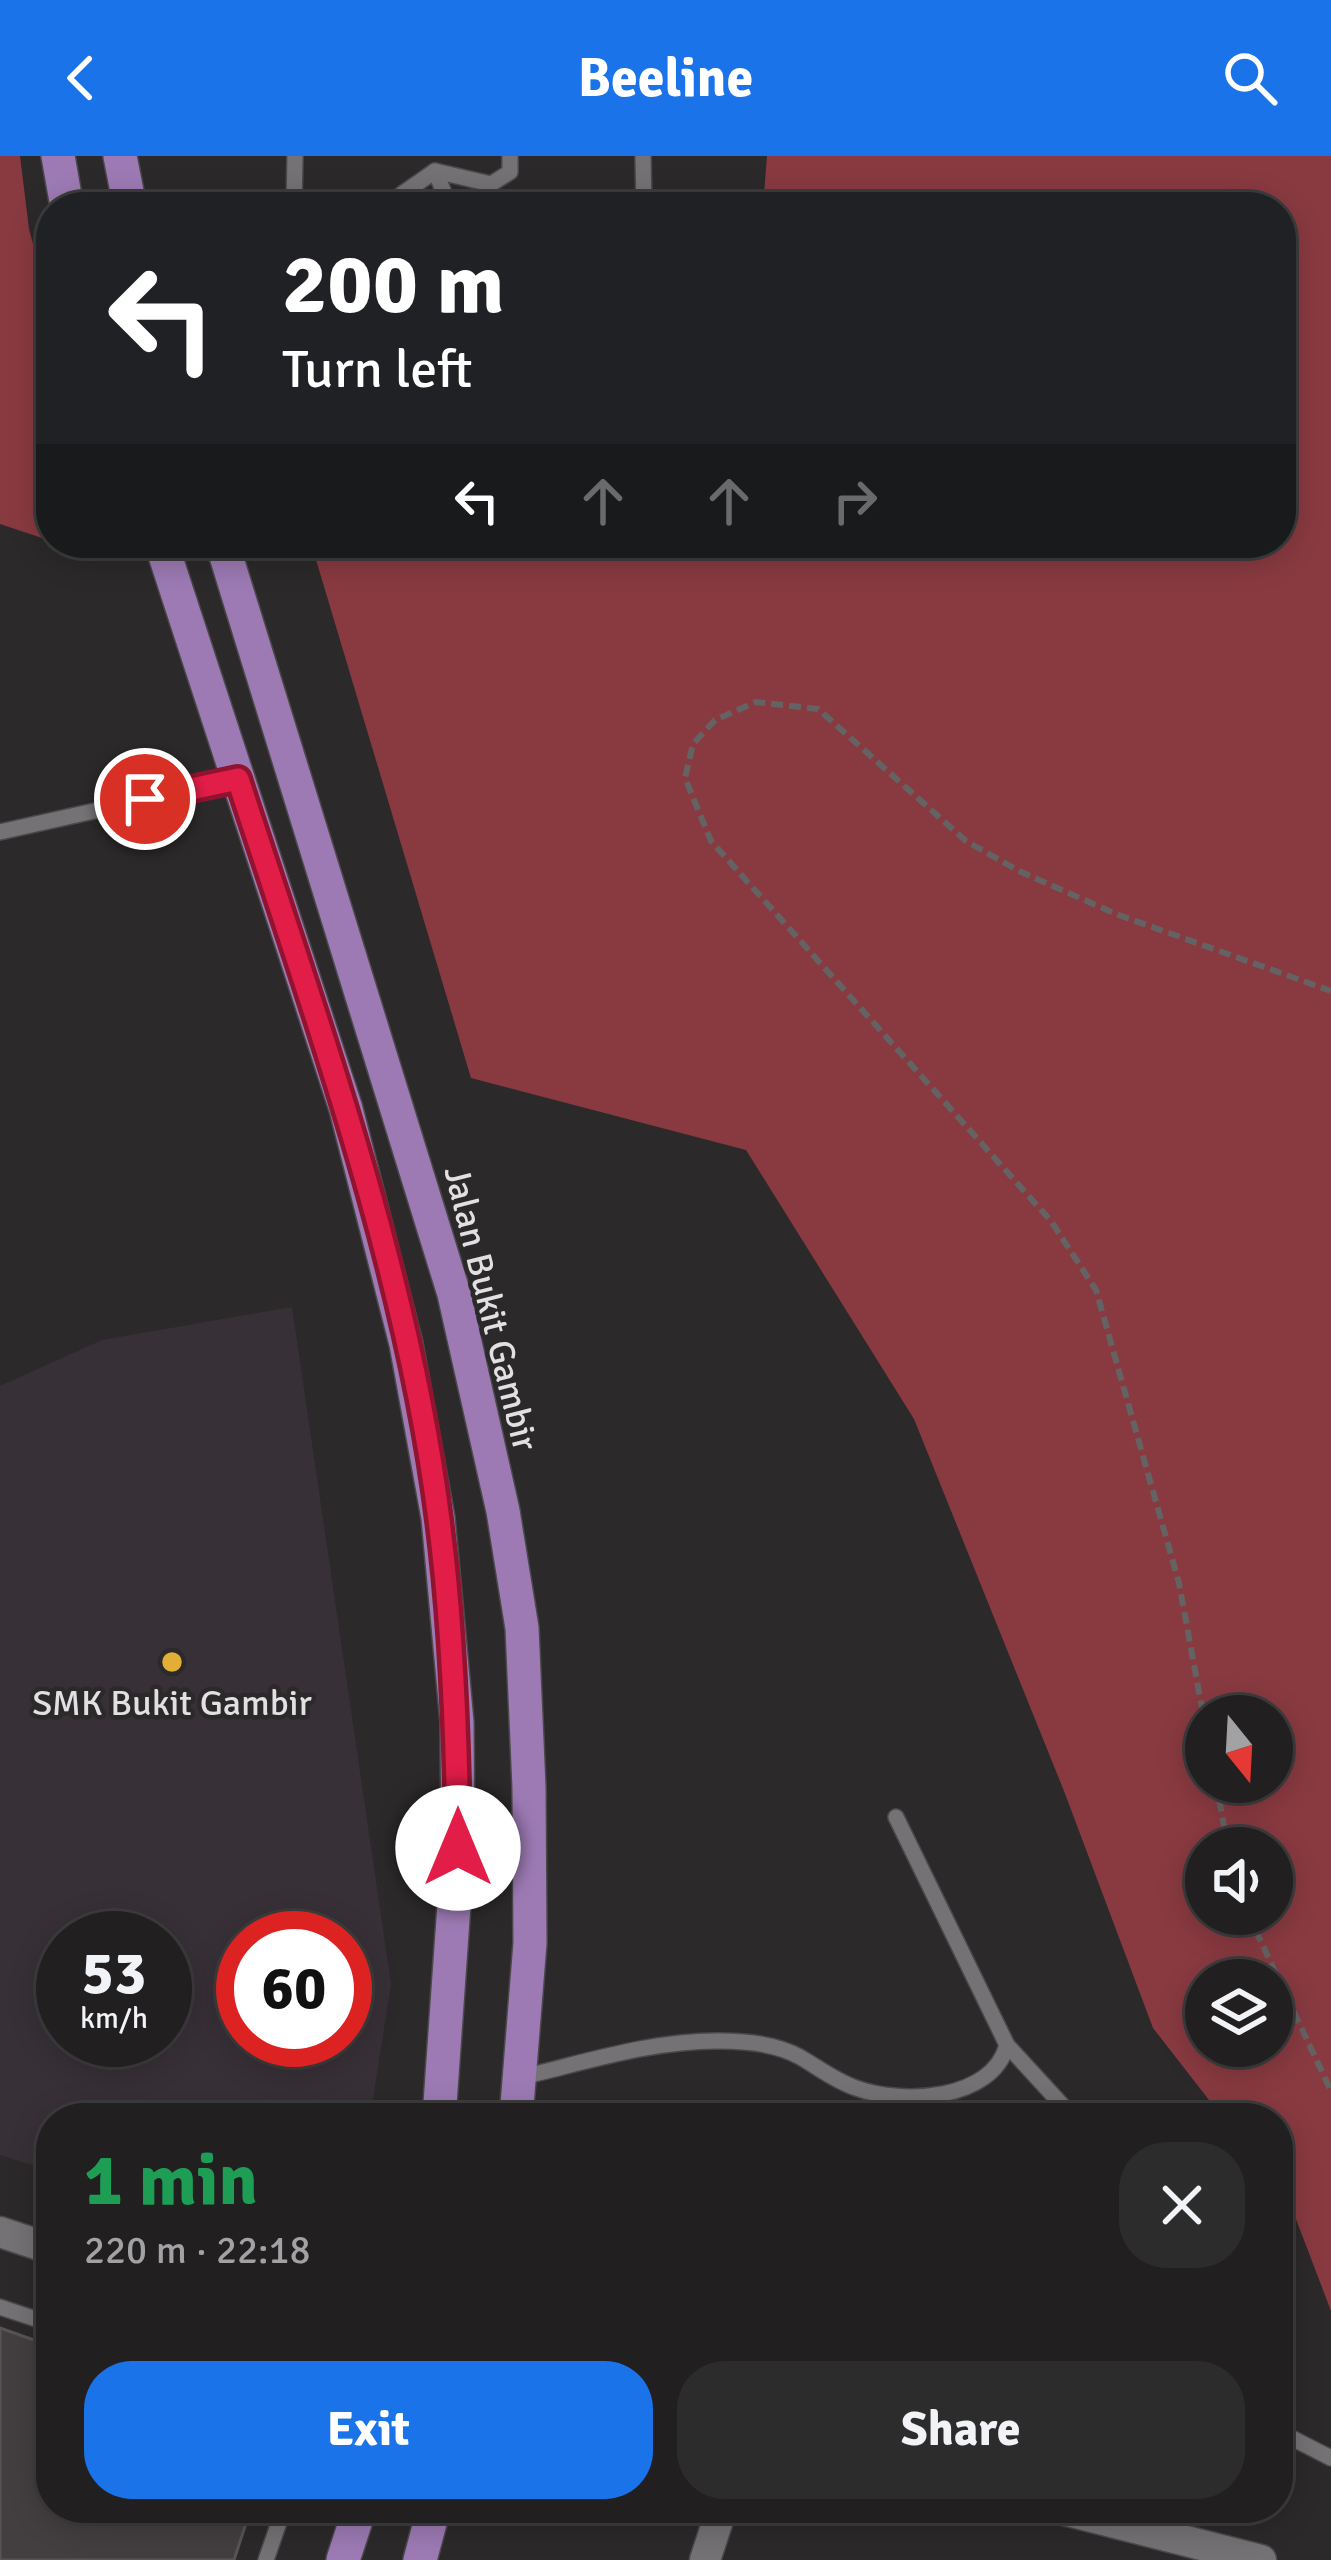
<!DOCTYPE html>
<meta charset="utf-8">
<style>
body{margin:0;font-family:Signika,sans-serif;background:#2d2c2d;color:#f1f3f6;height:100vh;display:flex;flex-direction:column;font-size:45px;white-space:nowrap}
*{box-sizing:border-box;margin:0}
p{font-size:39px;color:#a2a2a5}
.icon{flex:none;width:66px;height:66px;fill:none;stroke:currentColor;stroke-width:2;stroke-linecap:round;stroke-linejoin:round}
.map{position:relative;flex:1;overflow:hidden}
.sheet{position:absolute;left:36px;top:1947px;width:1257px;height:420px;display:flex;flex-direction:column;background:#211f20;border-radius:48px;box-shadow:0 6px 30px #0003,0 0 0 3px #3e3d3e}
.sheet>*{flex:none}
.hud{position:absolute;left:36px;top:36px;width:1260px;height:366px;border-radius:48px;box-shadow:0 6px 30px #0003,0 0 0 3px #3e3d3e;background:#202124;color:#fff;overflow:hidden}
.needle{width:78px;rotate:162deg}
.buttons{position:absolute;left:1185px;top:1539px;display:grid;gap:24px}
.buttons a{display:grid;place-items:center;width:108px;height:108px;border-radius:50%;background:#211f20;box-shadow:0 6px 30px #0003,0 0 0 3px #3e3d3e;font-size:60px}
.speed{position:absolute;left:36px;top:1755px;display:flex;gap:24px;font-size:60px;font-weight:700;text-align:center}
.speed>*{display:grid;place-content:center;width:156px;height:156px;border-radius:50%;background:#211f20;box-shadow:0 6px 30px #0003,0 0 0 3px #3e3d3e;line-height:1}
.speed small{font-size:30px;font-weight:400}
.speed .limit{border:18px solid #d22;background:#fff;color:#111}
.pin{position:absolute;display:grid;place-items:center;width:102px;height:102px;color:#fff;margin:-51px;border:6px solid #fff;border-radius:50%;box-shadow:0 3px 12px #0007}
.me{position:absolute;width:132px;margin:-66px;rotate:0deg;stroke-linejoin:round;filter:drop-shadow(0 0 9px #0008)}
.turn{display:flex;align-items:center;gap:42px;height:252px;padding:0 48px;font-size:54px}
.turn .icon{width:156px;height:156px;stroke-width:2.5}
.turn b{display:block;font-size:84px;line-height:102px}
.lanes{display:flex;align-items:center;height:114px;padding:0 48px;background:#0003;justify-content:center;gap:60px;direction:ltr}
.lanes .off{opacity:.35}
.round{display:grid;place-items:center;flex:none;width:126px;height:126px;border-radius:48px;background:#2d2c2d}
.head{display:flex;align-items:center;justify-content:space-between;height:204px;padding:0 48px}
h1{font-size:72px;font-weight:700;line-height:90px;color:#1e9e55}
.action{display:flex;gap:24px;margin-top:auto;padding:24px 48px}
.action a{flex:1;height:138px;border-radius:48px;background:#1a73e8;color:#fff;font-size:48px;font-weight:700;line-height:138px;text-align:center}
.action a+a{background:#2d2c2d;color:#f1f3f6}
header{display:flex;justify-content:space-between;align-items:center;height:156px;padding:0 48px;background:#1a73e8;color:#fff;font-size:54px;font-weight:700}
.map>svg:first-child{display:block}
</style>
<header><svg class="icon" aria-label="back" viewBox="0 0 24 24"><path d="M15 5l-7 7 7 7"/></svg>Beeline<svg class="icon" aria-label="search" viewBox="0 0 24 24"><circle cx="10" cy="10" r="6"/><path d="M15 15l6 6"/></svg></header>
<div class="map">
<svg width="1331" height="2404" viewBox="0 0 1331 2404">
<rect width="100%" height="100%" fill="#2c292b"/>
<path fill="#383037" fill-rule="evenodd" d="M292,1151L391,1828L370,1962H51V2015L0,1999V1230L102,1184ZM63,1782H165V1884H63ZM243,1782H345V1884H243Z"/>
<g fill="#893a41" fill-rule="evenodd">
<path d="M0,0H20L29,73L51,154V385L0,368Z"/>
<path d="M767,0H1331V2155L1291,2050L1278,2033V1962H1223L1153,1872L1064,1635L914,1263L746,994L471,922L311,387H1281V51H763ZM1206,1560H1272V1626H1206ZM1206,1692H1272V1758H1206ZM1206,1824H1272V1890H1206Z"/>
</g>
<path fill="#433f40" stroke="#585455" stroke-width="3" d="M0,2172L51,2190V2352H251L234,2404H0Z"/>
<g fill="none" stroke-linecap="round" stroke-linejoin="round">
<g stroke="#4a484a" stroke-width="18">
<g id="service">
<path d="M643,0L644,51"/>
<path d="M435,15L450,51"/>
<path d="M294,51L295,0"/>
<path d="M397,51L402,38L435,15L491,28L510,16V0"/>
<path d="M0,676L238,623"/>
<path d="M1007,1889L1074,1962"/>
<path d="M522,1921C586,1906 654,1884 720,1885C746,1885 777,1888 800,1901C819,1912 835,1925 856,1932C902,1949 992,1945 1007,1889L896,1661"/>
<path d="M0,2151L51,2168"/>
<path d="M1278,2275L1331,2302"/>
<path d="M266,2404L284,2352"/>
</g>
</g>
<g stroke="#4a484a" stroke-width="33">
<g id="minor">
<path d="M0,2076L51,2093"/>
<path d="M1056,2352L1261,2404"/>
<path d="M705,2404L722,2352"/>
</g>
</g>
<g stroke="#4a484a" stroke-width="36">
<g id="primary">
<path d="M58,0L67,51"/>
<path d="M120,0L130,51"/>
<path d="M161,387L346,953L406,1188L438,1362L457,1566L458,1692L439,1962"/>
<path d="M222,387L454,1138L503,1355L522,1472L529,1631L530,1787L516,1962"/>
<path d="M343,2404L360,2352"/>
<path d="M420,2404L434,2352"/>
</g>
</g>
<g stroke="#656264" stroke-width="6" stroke-dasharray="12 6" stroke-linecap="butt">
<path d="M1206,1574L1179,1427L1096,1134L1051,1065L711,685L685,622L693,588L715,564L756,546L818,553L966,685L1019,715L1116,758L1331,835"/>
<path d="M1216,1626L1228,1692"/>
<path d="M1248,1758L1331,1935"/>
</g>
<use href="#service" stroke="#757275" stroke-width="15"/>
<use href="#minor" stroke="#757275" stroke-width="30"/>
<use href="#primary" stroke="#9d7ab4" stroke-width="33"/>
</g>
<g fill="none" stroke-linecap="round" stroke-linejoin="round">
<g stroke="#92132f" stroke-width="30">
<path id="route" d="M145,643L238,623C316,863 407,1112 439,1364C453,1472 457,1582 458,1692"/>
</g>
<use href="#route" stroke="#e11d48" stroke-width="21"/>
</g>
<circle fill="#e3ae35" stroke="#2c292b" stroke-width="4.5" cx="172" cy="1506" r="12"/>
<g text-anchor="middle" stroke-width="9" stroke-linejoin="round" paint-order="stroke">
<g font-size="36" fill="#e2e0e2" stroke="#2c292b">
<text transform="translate(492 1152) rotate(76)" y="13">Jalan Bukit Gambir</text>
</g>
<g font-size="36" fill="#e2e0e2" stroke="#2c292b">
<text x="172" y="1559">SMK Bukit Gambir</text>
</g>
</g>
</svg>
<div class="buttons">
<a><svg class="needle" viewBox="-14 -14 28 28"><path d="M0-13l5 13h-10z" fill="#e53935"/><path d="M0 13l5-13h-10z" fill="#a2a2a5"/></svg></a>
<a><svg class="icon" aria-label="sound" viewBox="0 0 24 24"><path d="M4 9h4l5-4v14l-5-4H4zM17 9q2 3 0 6"/></svg></a>
<a><svg class="icon" aria-label="layers" viewBox="0 0 24 24"><path d="M12 4l9 5-9 5-9-5zM3 14l9 5 9-5"/></svg></a>
</div>
<div class="speed"><div>53<small>km/h</small></div><div class="limit">60</div></div>
<div class="pin" style="left:145px;top:643px;background:#d93025"><svg class="icon" aria-label="arrive" viewBox="0 0 24 24"><path d="M6 21V4h12l-3 4 3 4H6"/></svg></div>
<svg class="me" style="left:458px;top:1692px" viewBox="-20 -20 40 40"><circle r="19" fill="#fff"/><path d="M0-13L10 11 0 6-10 11z" fill="#e11d48"/></svg>
<div class="hud">
<div class="turn"><svg class="icon" aria-label="left" viewBox="0 0 24 24"><path d="M17 20v-9H6M10 6l-5 5 5 5"/></svg><div><b>200 m</b>Turn left</div></div>
<div class="lanes"><svg class="icon" aria-label="left" viewBox="0 0 24 24"><path d="M17 20v-9H6M10 6l-5 5 5 5"/></svg><svg class="icon off" aria-label="ahead" viewBox="0 0 24 24"><path d="M12 20V5M6 11l6-6 6 6"/></svg><svg class="icon off" aria-label="ahead" viewBox="0 0 24 24"><path d="M12 20V5M6 11l6-6 6 6"/></svg><svg class="icon off" aria-label="right" viewBox="0 0 24 24"><path d="M7 20v-9h11M14 6l5 5-5 5"/></svg></div>
</div>
<section class="sheet">
<div class="head"><div><h1>1 min</h1><p>220 m · 22:18</p></div><a class="round"><svg class="icon" aria-label="close" viewBox="0 0 24 24"><path d="M6 6l12 12M18 6L6 18"/></svg></a></div>
<div class="action"><a>Exit</a><a>Share</a></div>
</section>
</div>
